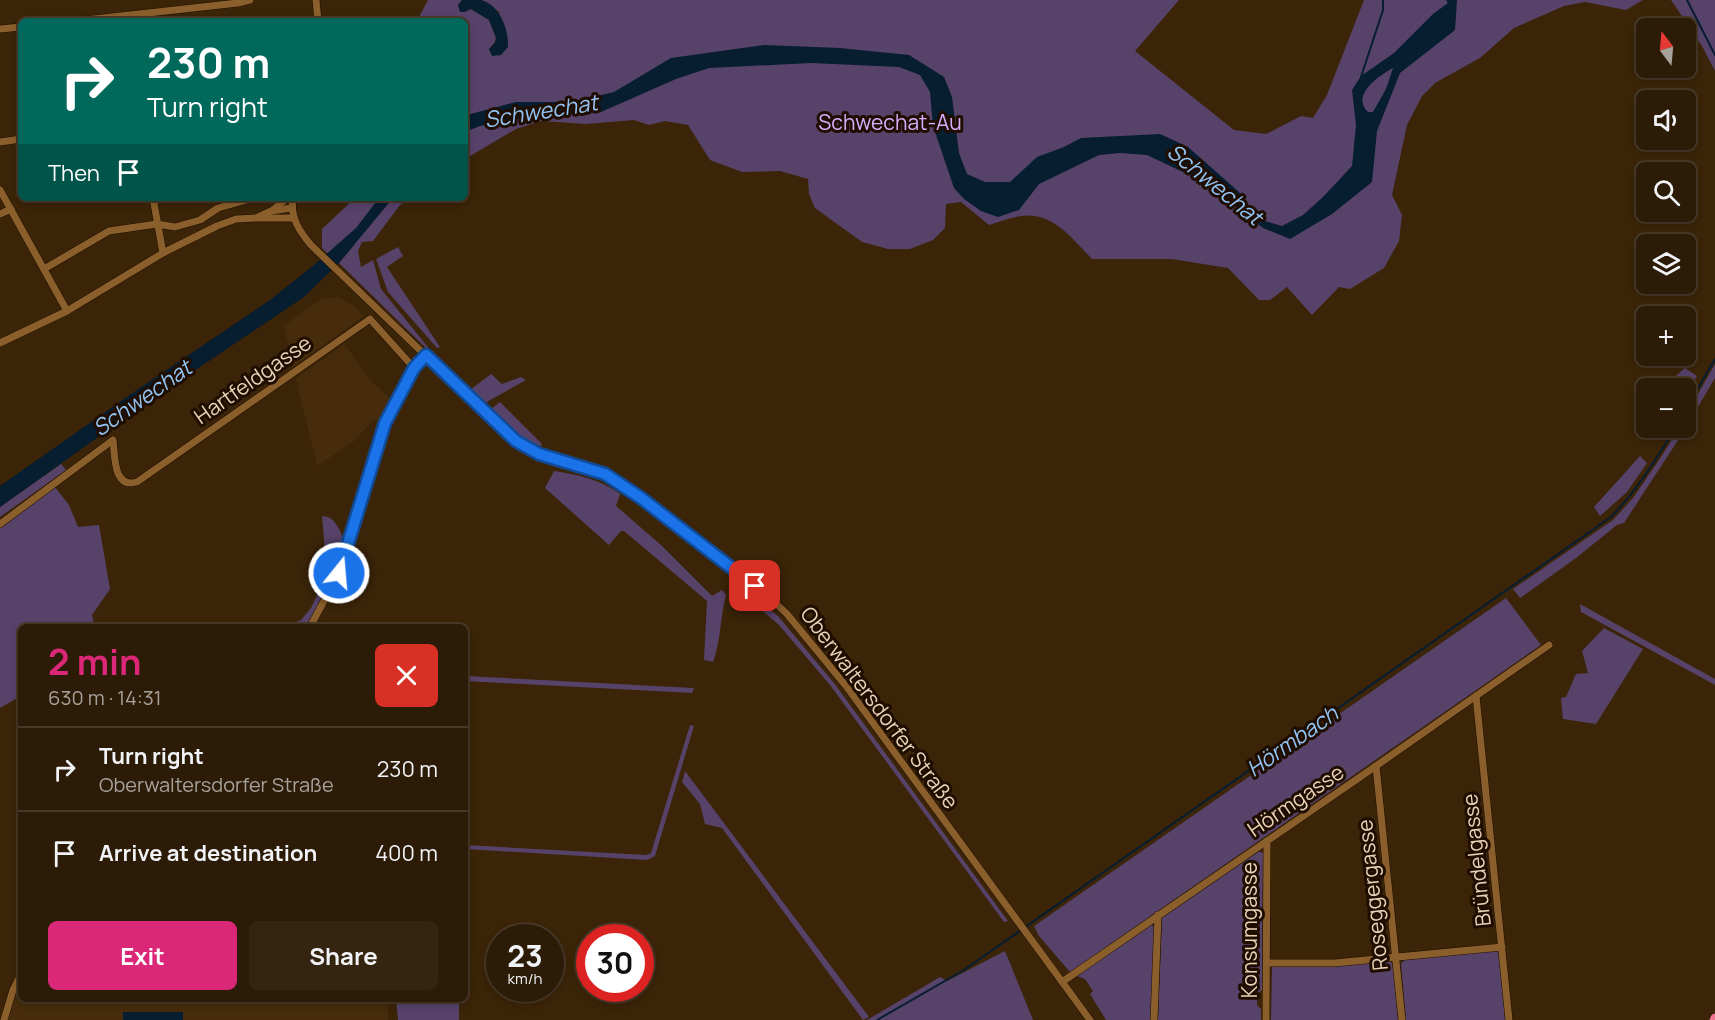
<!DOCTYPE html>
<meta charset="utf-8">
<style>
body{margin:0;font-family:Manrope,sans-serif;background:#342410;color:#f1f3f6;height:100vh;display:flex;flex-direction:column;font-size:22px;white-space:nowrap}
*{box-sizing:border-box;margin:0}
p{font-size:20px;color:#a6a19b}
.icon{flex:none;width:33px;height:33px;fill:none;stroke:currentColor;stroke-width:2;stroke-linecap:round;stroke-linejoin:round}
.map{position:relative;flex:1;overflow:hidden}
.sheet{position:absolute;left:18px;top:624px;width:450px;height:378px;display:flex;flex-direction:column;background:#2c1b06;border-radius:9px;box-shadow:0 3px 9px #0003,0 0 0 2px #483928}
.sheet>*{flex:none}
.hud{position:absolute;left:18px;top:18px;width:450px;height:183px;border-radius:9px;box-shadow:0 3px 9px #0003,0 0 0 2px #483928;background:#00695c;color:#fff;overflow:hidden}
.needle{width:39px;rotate:344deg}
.controls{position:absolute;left:1636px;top:18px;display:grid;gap:12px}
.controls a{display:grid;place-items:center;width:60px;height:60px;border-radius:9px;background:#2c1b06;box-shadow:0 3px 9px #0003,0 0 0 2px #483928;font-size:30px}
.speed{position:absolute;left:486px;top:924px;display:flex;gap:12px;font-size:30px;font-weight:700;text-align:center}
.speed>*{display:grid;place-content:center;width:78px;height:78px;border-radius:50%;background:#2c1b06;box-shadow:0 3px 9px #0003,0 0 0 2px #483928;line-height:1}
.speed small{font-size:15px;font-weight:400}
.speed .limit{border:9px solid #d22;background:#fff;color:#111}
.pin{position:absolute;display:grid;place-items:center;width:51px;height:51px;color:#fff;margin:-26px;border-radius:12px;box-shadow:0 3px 9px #0006}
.me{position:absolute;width:66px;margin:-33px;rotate:17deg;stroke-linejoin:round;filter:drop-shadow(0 0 4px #0008)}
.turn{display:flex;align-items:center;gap:21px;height:126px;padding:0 30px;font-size:27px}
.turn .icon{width:78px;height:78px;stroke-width:2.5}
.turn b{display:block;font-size:42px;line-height:51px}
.then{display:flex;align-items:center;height:57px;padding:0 30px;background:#0003;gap:12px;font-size:22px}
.round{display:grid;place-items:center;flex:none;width:63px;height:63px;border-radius:9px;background:#342410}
.overview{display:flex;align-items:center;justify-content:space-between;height:102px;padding:0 30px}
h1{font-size:36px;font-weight:700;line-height:45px;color:#db2777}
.primary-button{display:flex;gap:12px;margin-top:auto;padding:12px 30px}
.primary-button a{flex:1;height:69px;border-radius:9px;background:#db2777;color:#fff;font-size:24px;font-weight:700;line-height:69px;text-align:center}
.primary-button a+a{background:#342410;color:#f1f3f6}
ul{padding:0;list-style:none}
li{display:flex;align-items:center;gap:18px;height:84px;padding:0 30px;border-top:2px solid #483928}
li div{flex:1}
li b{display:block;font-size:22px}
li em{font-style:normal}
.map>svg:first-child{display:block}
</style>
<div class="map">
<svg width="1715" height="1020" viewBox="0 0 1715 1020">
<rect width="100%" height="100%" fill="#3b2408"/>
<g fill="#462c0c">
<path d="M337,297L351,304L364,316L293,367L284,326L321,299Z"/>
<path d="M344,344L373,383L389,397L381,421L373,420L354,441L317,466L296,379Z"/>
<path d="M21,980V999H388V1020H7Z"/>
</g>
<g fill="#57426a">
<path d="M428,0H462L458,5L464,12L471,9L489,20L496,38L495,42L489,49L501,55L499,12L482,0H1179L1135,51L1234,130L1266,134L1301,116L1313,118L1327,95L1364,0H1643L1626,10L1585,2L1564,6L1514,28L1480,58L1435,83L1422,96L1407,125L1392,195L1402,215L1399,241L1384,268L1350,289L1339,287L1312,315L1287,287L1270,300H1259L1228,268L1172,259H1092C1073,239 1052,211 1021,216C1010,218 999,222 989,225L961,202L946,204L945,228L933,240L910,249H888L862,242L815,208L809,194L808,179L780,171L742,172L710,160L688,125L665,121L649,125L634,120L586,124L541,121L516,129L465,159V21H417Z"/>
<path d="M1671,0H1715V71L1702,46Z"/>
<path d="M355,198H409L400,205L373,241L362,242L358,251L361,267L373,260L381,289L431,351V353L339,263L355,244L327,253L322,248V229Z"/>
<path d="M398,247L403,256L387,267L440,347L437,348L388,292L376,259Z"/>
<path d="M1715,364V378L1686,427V415Z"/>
<path d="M1685,368L1697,376L1686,395V388H1665L1669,382Z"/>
<path d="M491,374L502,384L521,377L526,380L485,403L470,390Z"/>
<path d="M500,402L542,444L538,449L519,436L490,410Z"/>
<path d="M1679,428H1686L1624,523L1617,525L1576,558L1520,598L1513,589L1613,520L1633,498L1663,454Z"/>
<path d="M1640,456L1647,463L1627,492L1600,516L1594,507Z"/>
<path d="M61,464L66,470L0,517V507Z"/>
<path d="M554,471C579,475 600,479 620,494L616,506L661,545L712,596L722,590L726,595C720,617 721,640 713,662L704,660L707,601L624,531H621L609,545L545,488Z"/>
<path d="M55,487L69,505L78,527L99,525L110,589L92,615L95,627H21V696L0,708V528Z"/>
<path d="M322,516C335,516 339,529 344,540L333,575L307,627H284L301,620L311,608L327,575Z"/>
<path d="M742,587L778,616L834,683L1008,921L1004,922L830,685L779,625L738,590Z"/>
<path d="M1506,598L1541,645L1070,972L1039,936L1034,926Z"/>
<path d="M1580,604L1715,679V685L1581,612Z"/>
<path d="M1604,628L1643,649L1596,724L1563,719L1561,698L1566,697L1576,674L1588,673L1582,651Z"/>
<path d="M465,676L694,688L692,693L465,681Z"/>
<path d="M690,725L694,726L655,856L647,860L465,849V845L646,855L651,853Z"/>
<path d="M685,771L869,1017L863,1020L722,828L705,824L700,804L682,782Z"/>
<path d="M1258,851L1263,853L1262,990L1257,994V1005L1261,1009V1020H1158L1162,918Z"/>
<path d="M1151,924L1155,928L1151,1020H1106L1090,994L1093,991L1085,979L1077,976Z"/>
<path d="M1496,950L1499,952L1505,1020H1406L1401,964L1405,959Z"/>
<path d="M1005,951L1033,1020H867L940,977L947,981Z"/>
<path d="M1387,961L1391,962L1393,966L1398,1020H1271L1272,966Z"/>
<path d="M396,999H459V1020H398Z"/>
</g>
<g fill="#071d30" fill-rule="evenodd">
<path d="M462,0C468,0 476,0 481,0C500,5 509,30 508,47L501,55L492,56L489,49L495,43L496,38L489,20L471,9L464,12H460L458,5Z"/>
<path d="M1446,0H1457L1455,30L1400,73L1377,131L1372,182L1332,214L1290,239L1263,228L1202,181L1147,155L1120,153L1099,155L1039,184L1019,210L998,217L981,211L964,199L954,188L933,126L930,92L920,75L899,67L811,63L709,68L676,79L601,112L528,117L480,126L465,132V116L467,115L516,102H571L614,92L671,58L764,45L840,48L909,55L944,77L952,97L959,153L967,174L985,182H1010L1037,157L1064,147L1081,138L1160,134L1188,147L1239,192L1250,209L1265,221L1282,226L1303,215L1323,197L1352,166L1356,125L1352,90L1361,76L1394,53L1433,14L1448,3ZM1393,68L1386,89L1373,112H1368C1350,95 1380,75 1393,68Z"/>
<path d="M379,198H393L339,263L304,297L136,410L0,507V486L131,394L270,300L314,265L356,228Z"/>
<rect x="123" y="1012" width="60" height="8"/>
</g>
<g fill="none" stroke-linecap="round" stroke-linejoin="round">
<g stroke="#071d30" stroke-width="2">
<path d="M1687,0L1715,55"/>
<path d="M1361,77L1383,10V0"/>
<path d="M1686,409L1715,359"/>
<path d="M877,1020L964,970L1611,517C1637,490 1656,460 1675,428"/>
</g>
<g stroke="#1d0f02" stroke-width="8">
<g id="minor">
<path d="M316,0L318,21"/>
<path d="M76,21L238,3L250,0"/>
<path d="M0,29L21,27"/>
<path d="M0,142L21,139"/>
<path d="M0,190L67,311"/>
<path d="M153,198L163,253"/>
<path d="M293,198C290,217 299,231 311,245L481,409L516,441L539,454L605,474L641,498L767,595L787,614L846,686L1090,1020"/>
<path d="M273,210L287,198"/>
<path d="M0,214L11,209"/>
<path d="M258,217L271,211L291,208"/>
<path d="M44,269L109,231L157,224L175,227L200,220L218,208L254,198"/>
<path d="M0,343L67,311L163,253L217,226L236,219L256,218H294"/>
<path d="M0,524L113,440C115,456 113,489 137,482L370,319L414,368L426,355"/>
<path d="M310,627L339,573L385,423L414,368"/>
<path d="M1476,696L1509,1020"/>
<path d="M1376,766L1402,1020"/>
<path d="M1267,963H1335L1502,947"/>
<path d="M1062,982L1376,766L1549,645"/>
<path d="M4,1020L13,990L21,974"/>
<path d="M1154,1020L1158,915"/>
<path d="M1266,1020L1267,841"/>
</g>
</g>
<g stroke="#1d0f02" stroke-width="10">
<path id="highway" d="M1714,1020L1715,1018"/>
</g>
<use href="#minor" stroke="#8b5f2b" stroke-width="7"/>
<use href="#highway" stroke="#f0738f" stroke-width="9"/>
</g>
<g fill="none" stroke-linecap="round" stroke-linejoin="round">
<g stroke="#114b97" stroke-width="15">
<path id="route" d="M339,573L385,423L414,368L426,355L516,441L539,454L605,474L641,498L755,586"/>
</g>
<use href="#route" stroke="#1a73e8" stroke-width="10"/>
</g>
<g text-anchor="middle" stroke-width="6" stroke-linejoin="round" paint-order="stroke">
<g font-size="21" fill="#d6adfc" stroke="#1f0e00">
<text x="890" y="130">Schwechat-Au</text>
</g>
<g font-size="21" fill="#ead1b7" stroke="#1f0e00">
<text transform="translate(253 380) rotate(-35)" y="7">Hartfeldgasse</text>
<text transform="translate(879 708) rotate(53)" y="7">Oberwaltersdorfer Straße</text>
<text transform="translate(1296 801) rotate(-34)" y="7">Hörmgasse</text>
<text transform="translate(1477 860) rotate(-96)" y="7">Bründelgasse</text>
<text transform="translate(1373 895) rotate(-96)" y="7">Roseggergasse</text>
<text transform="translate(1250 930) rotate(-90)" y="7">Konsumgasse</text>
</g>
<g font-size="22" font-style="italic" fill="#91c4f4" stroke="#1f0e00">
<text transform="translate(541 111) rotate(-9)" y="8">Schwechat</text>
<text transform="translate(1215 184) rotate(39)" y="8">Schwechat</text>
<text transform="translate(142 398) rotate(-35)" y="8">Schwechat</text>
<text transform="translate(1292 741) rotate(-35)" y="8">Hörmbach</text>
</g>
</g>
</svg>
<div class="controls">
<a><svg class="needle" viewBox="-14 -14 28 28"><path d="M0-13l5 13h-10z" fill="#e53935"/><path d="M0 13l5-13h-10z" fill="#a6a19b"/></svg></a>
<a><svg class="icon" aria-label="sound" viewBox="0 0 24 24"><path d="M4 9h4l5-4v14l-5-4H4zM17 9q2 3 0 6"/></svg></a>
<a><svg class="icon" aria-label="search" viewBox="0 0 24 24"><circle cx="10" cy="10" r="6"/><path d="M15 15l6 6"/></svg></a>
<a><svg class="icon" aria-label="layers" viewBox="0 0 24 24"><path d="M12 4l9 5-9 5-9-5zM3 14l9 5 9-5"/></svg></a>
<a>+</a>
<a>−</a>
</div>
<div class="speed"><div>23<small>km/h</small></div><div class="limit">30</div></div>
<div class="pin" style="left:755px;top:586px;background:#d93025"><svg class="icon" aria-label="arrive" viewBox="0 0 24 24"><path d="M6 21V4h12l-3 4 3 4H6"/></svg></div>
<svg class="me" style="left:339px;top:573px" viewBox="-20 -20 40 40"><circle r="17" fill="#1a73e8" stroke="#fff" stroke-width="3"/><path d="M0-11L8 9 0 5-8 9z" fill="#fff"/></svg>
<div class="hud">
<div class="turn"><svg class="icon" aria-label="right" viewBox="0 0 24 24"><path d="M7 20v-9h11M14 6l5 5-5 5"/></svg><div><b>230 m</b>Turn right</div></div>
<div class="then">Then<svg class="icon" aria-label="arrive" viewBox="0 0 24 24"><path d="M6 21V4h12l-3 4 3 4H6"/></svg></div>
</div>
<section class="sheet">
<div class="overview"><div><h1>2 min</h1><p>630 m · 14:31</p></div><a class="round" style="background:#d93025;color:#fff"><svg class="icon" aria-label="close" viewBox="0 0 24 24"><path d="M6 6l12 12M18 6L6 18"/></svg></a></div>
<ul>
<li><svg class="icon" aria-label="right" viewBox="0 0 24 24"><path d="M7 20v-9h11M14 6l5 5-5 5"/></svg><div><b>Turn right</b><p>Oberwaltersdorfer Straße</p></div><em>230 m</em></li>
<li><svg class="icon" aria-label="arrive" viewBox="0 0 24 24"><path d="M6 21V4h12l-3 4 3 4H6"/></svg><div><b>Arrive at destination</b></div><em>400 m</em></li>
</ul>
<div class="primary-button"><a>Exit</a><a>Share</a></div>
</section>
</div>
